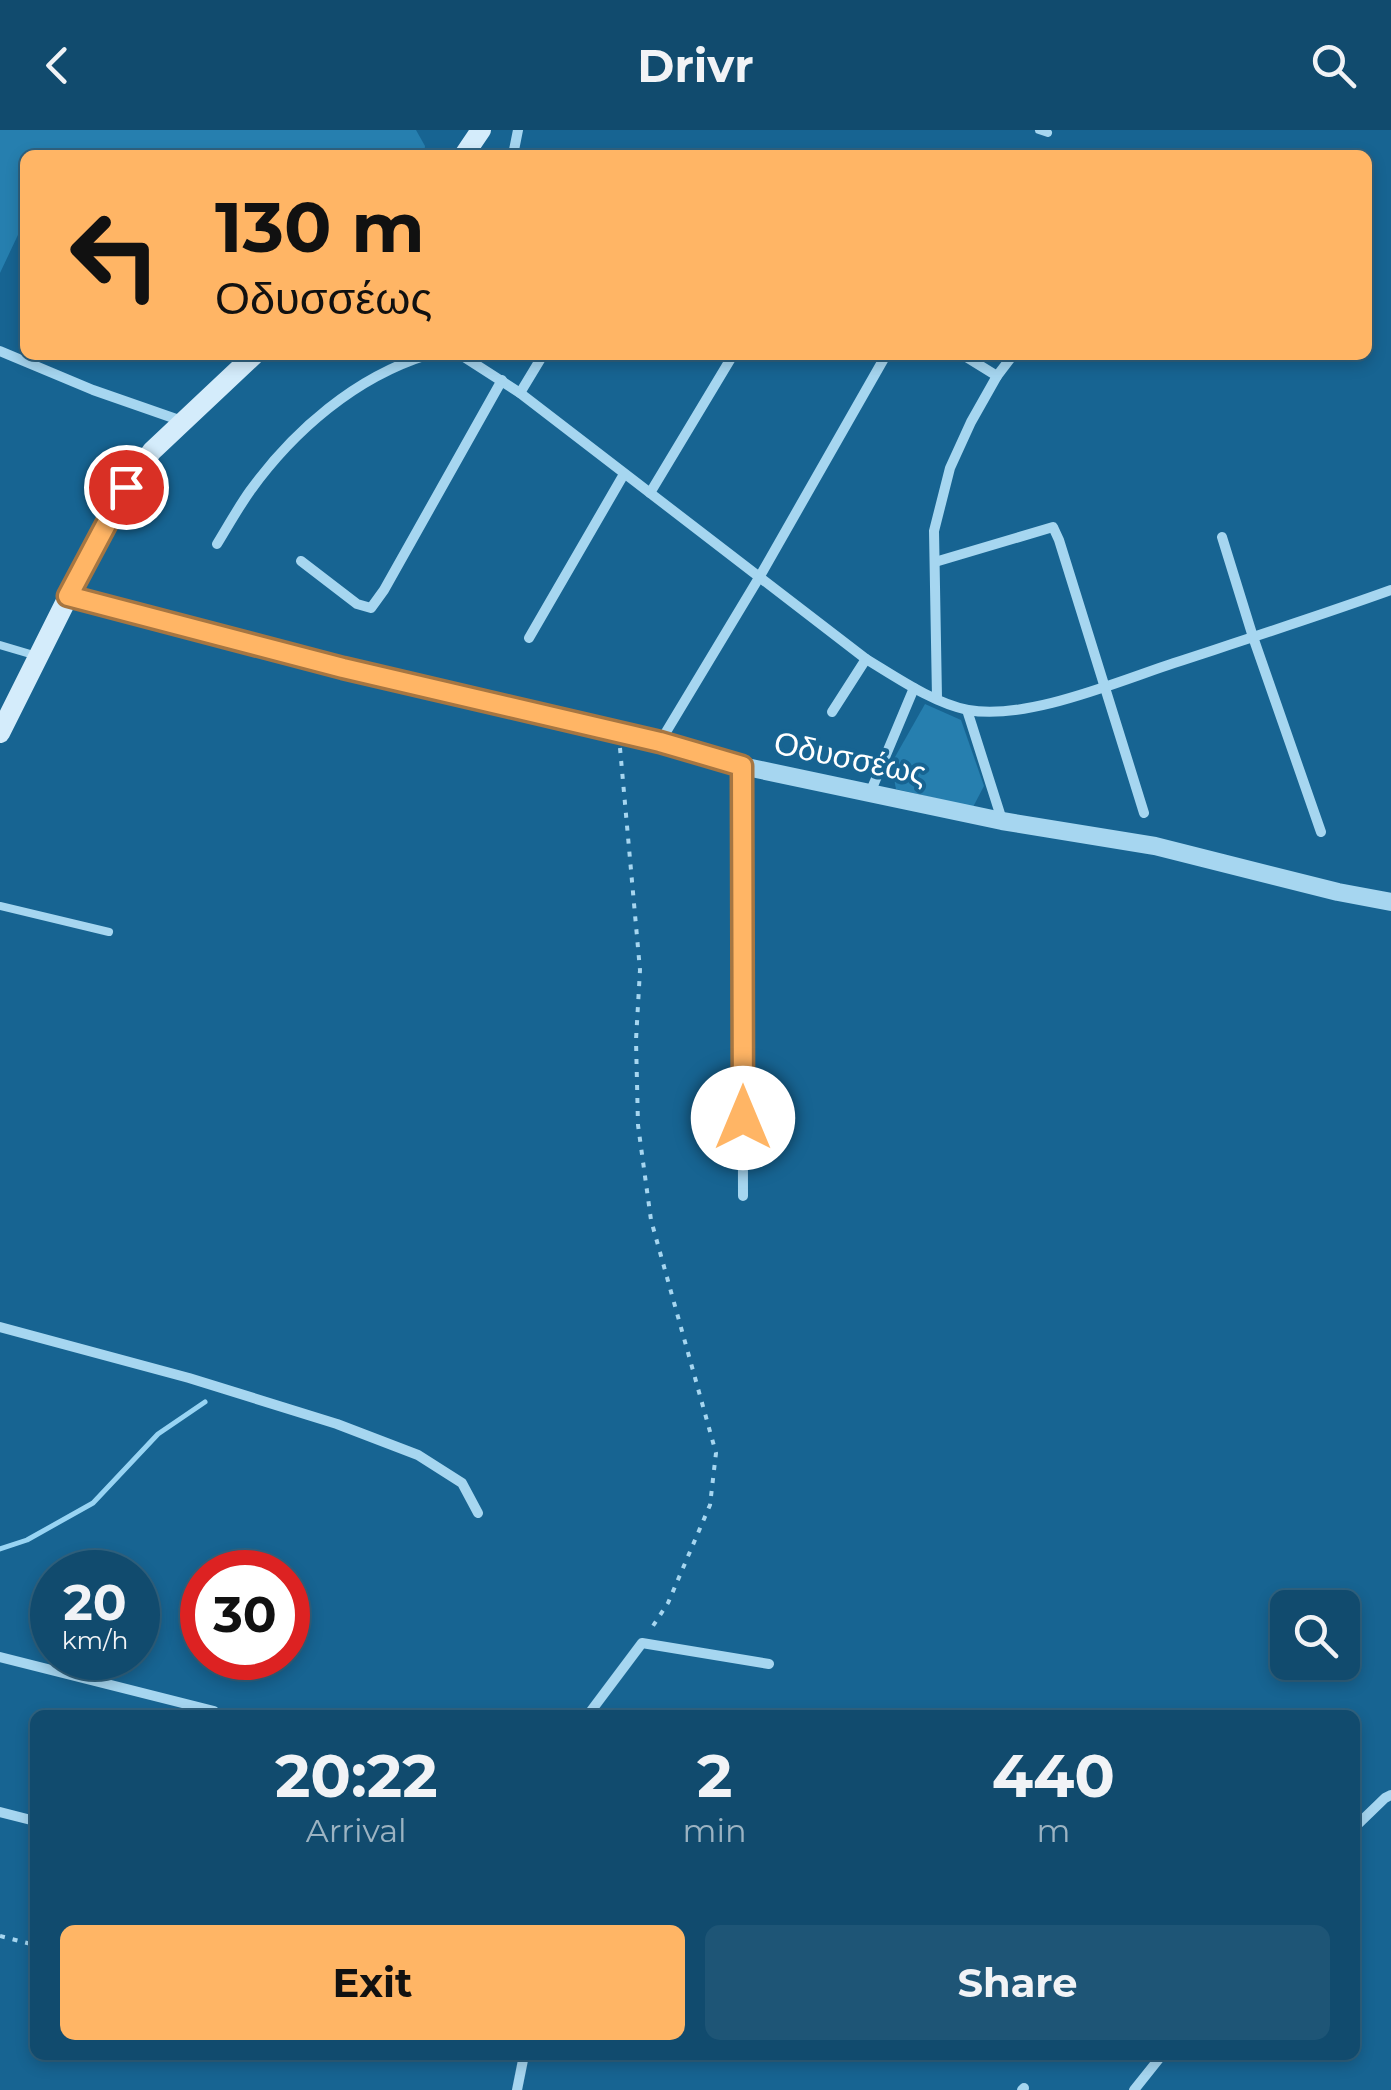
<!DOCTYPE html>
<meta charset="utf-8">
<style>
body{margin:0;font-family:Montserrat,sans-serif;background:#1e5576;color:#f1f3f6;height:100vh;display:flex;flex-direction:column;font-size:38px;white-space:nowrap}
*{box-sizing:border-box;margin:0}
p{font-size:32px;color:#9cb3c2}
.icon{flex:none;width:55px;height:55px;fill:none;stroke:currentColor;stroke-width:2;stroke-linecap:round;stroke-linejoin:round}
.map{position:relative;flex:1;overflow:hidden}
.side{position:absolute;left:30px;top:1580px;width:1330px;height:350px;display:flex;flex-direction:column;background:#114b6e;border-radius:15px;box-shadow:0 5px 15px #0003,0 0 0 2px #306381}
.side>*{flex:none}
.hud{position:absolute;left:20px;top:20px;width:1352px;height:210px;border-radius:15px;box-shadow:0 5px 15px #0003,0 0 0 2px #306381;background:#ffb565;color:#111;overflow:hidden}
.controls{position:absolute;left:1270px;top:1460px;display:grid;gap:20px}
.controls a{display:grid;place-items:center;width:90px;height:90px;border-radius:15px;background:#114b6e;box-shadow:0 5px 15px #0003,0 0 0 2px #306381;font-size:50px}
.speed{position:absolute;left:30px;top:1420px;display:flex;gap:20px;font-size:50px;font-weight:700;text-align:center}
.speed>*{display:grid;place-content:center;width:130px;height:130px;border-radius:50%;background:#114b6e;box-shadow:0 5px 15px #0003,0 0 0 2px #306381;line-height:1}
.speed small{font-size:25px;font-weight:400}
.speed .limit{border:15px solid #d22;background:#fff;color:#111}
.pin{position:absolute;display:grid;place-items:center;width:85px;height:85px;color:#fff;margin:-42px;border:5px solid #fff;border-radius:50%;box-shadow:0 2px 10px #0007}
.me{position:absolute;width:110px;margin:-55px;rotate:0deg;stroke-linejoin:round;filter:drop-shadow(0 0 8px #0008)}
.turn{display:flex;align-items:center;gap:35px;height:210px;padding:0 30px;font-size:45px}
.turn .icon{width:130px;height:130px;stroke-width:2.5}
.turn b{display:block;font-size:70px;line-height:85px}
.eta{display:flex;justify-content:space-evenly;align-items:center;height:170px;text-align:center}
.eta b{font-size:60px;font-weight:700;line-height:70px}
.cta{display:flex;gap:20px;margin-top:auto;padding:20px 30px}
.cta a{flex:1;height:115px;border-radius:15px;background:#ffb565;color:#111;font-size:40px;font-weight:700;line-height:115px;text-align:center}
.cta a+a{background:#1e5576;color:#f1f3f6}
header{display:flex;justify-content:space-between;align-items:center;height:130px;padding:0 30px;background:#114b6e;font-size:45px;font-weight:700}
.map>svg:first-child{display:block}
</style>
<header><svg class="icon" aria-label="back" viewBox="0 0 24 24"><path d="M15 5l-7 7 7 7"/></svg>Drivr<svg class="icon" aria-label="search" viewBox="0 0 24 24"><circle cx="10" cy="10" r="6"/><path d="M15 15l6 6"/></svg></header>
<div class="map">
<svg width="1391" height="1960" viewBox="0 0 1391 1960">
<rect width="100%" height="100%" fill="#176492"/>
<g fill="#267faf">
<path d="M0,0H416L425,16L424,25H25V90L0,143Z"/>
<path d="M925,574L961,590L984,656L973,677L896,659L891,634Z"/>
</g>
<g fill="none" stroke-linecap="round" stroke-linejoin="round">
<path stroke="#98d4f3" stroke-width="5" d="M0,1419L27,1410L93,1373L158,1304L205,1272"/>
<g stroke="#a6d6f0" stroke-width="4" stroke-dasharray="5 8" stroke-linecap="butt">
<path d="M620,618L640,840L636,910L638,995L651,1090L716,1323L710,1375L668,1473L651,1499"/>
<path d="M0,1806L35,1815"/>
</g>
<g stroke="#a6d6f0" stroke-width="8">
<path d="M1039,0L1048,3"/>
<path d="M0,515L37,526"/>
<path d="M0,776L109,802"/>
</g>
<g stroke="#a6d6f0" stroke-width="10">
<path d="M513,25L518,0"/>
<path d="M0,221L93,260L182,291"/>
<path d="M461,225L520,263L866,529C896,547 933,573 968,580C1026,591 1119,551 1174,533C1247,509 1319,486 1391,460"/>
<path d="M963,225L997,246"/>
<path d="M520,263L543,225"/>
<path d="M650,363L733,225"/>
<path d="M1222,407L1253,507L1321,702"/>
<path d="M217,414C228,396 238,378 250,361C294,300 356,247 427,225"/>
<path d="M301,431L357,474L371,478L384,460L502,250"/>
<path d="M935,432L1053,397L1059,410L1144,683"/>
<path d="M529,508L624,344"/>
<path d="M937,568L934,401L950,338L971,292L997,246L1013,225"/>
<path d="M967,580L1002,690"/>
<path d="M832,582L866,529"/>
<path d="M660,612L760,446L886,225"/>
<path d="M742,636L743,1066"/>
<path d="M870,663L914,558"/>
<path d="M0,1197L189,1248L337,1294L418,1325L462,1353L478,1383"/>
<path d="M0,1527L214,1581"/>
<path d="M588,1585L642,1513L769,1534"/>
<path d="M0,1682L35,1691"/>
<path d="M1355,1697L1385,1668L1391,1665"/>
<path d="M517,1960L524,1925"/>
<path d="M1022,1960L1024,1958"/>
<path d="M1134,1960L1162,1925"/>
</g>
<path stroke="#a6d6f0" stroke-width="18" d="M67,466L167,494L343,538L660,612L742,636L1002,691L1155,716L1338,762L1391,772"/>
<g stroke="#d4ecfb" stroke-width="20">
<path d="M464,25L481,0"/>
<path d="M0,603L99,405L126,357L152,321L254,225"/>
</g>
</g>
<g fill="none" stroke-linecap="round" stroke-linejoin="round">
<g stroke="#a67642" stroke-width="25">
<path id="route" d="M126,357L68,466L343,538L660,612L742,636L743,988"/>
</g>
<use href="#route" stroke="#ffb565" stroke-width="18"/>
</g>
<g text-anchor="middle" stroke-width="8" stroke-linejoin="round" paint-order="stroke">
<g font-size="32" fill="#fff" stroke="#176492">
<text transform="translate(850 628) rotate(12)" y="11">Οδυσσέως</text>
</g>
</g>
</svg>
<div class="controls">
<a><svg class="icon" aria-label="search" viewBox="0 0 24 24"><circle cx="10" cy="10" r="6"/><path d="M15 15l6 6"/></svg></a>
</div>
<div class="speed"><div>20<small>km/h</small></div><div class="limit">30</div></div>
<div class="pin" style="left:126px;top:357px;background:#d93025"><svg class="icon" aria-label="arrive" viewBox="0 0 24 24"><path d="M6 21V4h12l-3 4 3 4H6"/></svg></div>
<svg class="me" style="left:743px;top:988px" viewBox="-20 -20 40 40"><circle r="19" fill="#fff"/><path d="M0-13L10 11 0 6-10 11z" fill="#ffb565"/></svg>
<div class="hud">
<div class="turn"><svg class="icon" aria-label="left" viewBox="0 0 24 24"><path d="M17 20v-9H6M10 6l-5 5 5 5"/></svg><div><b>130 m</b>Οδυσσέως</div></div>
</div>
<section class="side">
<div class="eta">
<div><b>20:22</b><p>Arrival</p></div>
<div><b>2</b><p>min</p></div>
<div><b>440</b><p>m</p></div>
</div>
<div class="cta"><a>Exit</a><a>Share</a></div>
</section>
</div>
